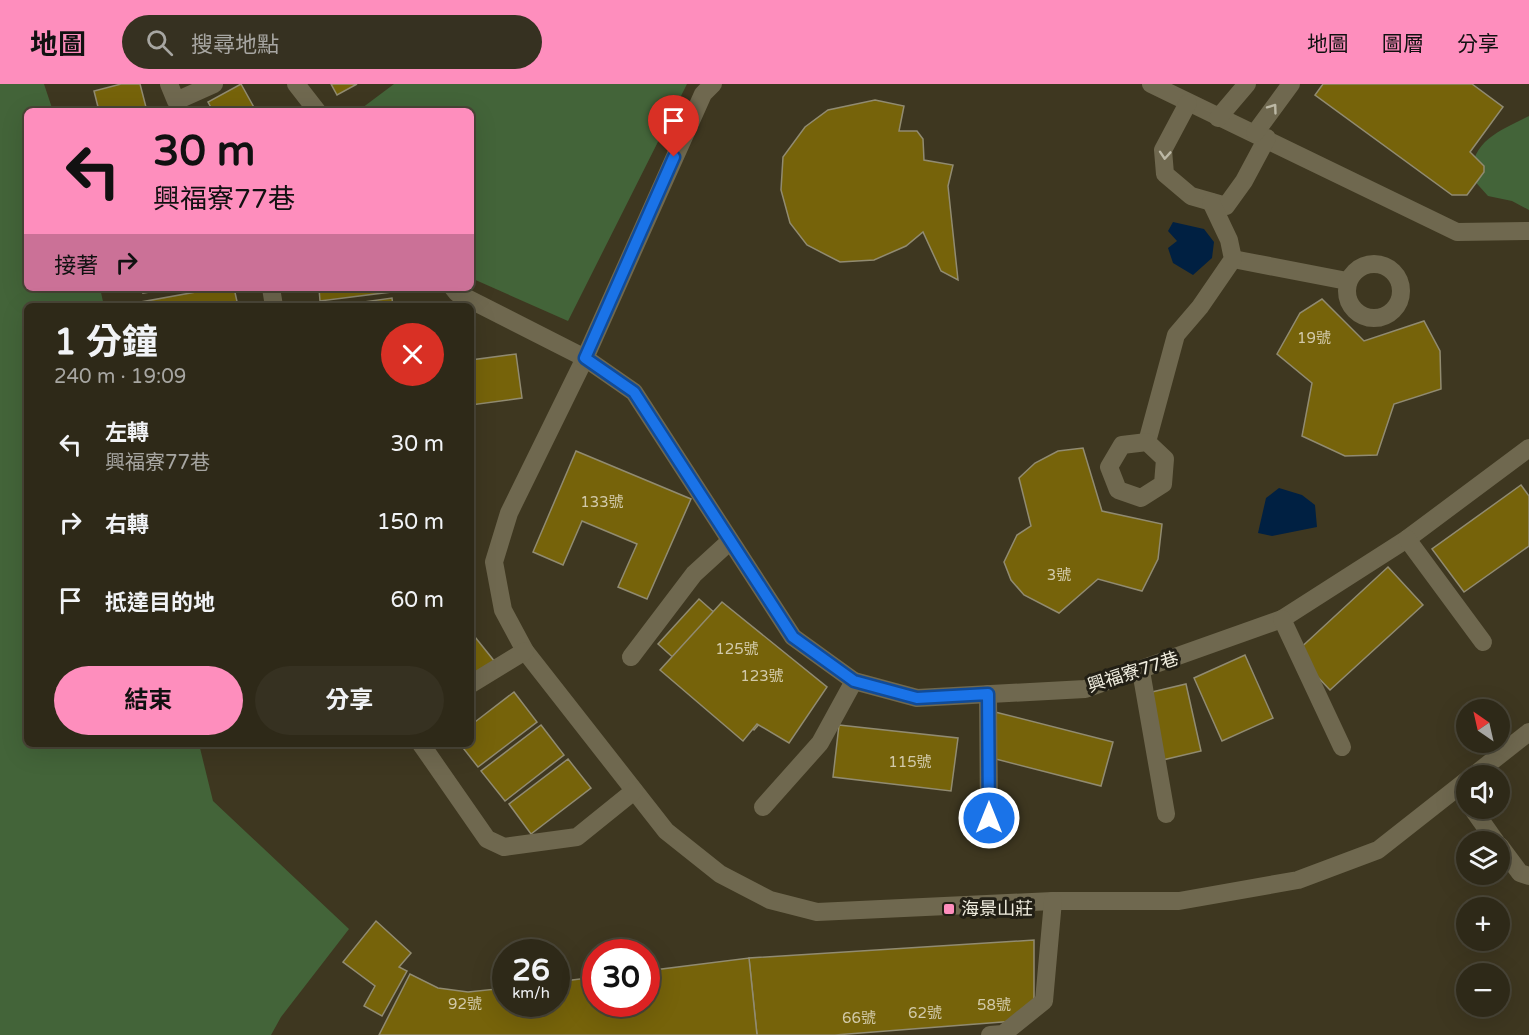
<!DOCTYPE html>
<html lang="zh-TW">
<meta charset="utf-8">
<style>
body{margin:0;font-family:"Varela Round","Noto Sans TC",sans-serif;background:#363121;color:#f1f3f6;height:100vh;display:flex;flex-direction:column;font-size:22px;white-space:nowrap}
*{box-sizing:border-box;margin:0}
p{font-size:20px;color:#a7a6a2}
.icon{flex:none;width:33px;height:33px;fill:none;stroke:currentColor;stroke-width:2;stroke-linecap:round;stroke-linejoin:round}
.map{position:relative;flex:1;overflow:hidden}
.drawer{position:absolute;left:24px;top:219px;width:450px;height:444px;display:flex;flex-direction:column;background:#2e2918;border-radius:9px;box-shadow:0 6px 24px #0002,0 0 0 2px #494537}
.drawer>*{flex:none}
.hud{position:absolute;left:24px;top:24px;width:450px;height:183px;border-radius:9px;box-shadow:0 6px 24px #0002,0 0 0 2px #494537;background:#fe8ebd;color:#111;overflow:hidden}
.needle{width:39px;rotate:326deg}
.buttons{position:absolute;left:1456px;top:615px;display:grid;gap:12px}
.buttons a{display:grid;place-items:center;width:54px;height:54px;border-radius:50%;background:#2e2918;box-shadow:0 6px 24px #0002,0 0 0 2px #494537;font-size:30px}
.speed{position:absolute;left:492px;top:855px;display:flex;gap:12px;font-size:30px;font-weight:700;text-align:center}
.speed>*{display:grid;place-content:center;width:78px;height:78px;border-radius:50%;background:#2e2918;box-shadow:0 6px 24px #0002,0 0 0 2px #494537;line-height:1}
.speed small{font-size:15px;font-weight:400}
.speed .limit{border:9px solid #d22;background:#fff;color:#111}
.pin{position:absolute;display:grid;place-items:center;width:51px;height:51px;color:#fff;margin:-62px -26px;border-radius:50% 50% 50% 0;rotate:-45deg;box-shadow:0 0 6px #0007}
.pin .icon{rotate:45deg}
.me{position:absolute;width:66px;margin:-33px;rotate:0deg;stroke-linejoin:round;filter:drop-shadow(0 0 4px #0008)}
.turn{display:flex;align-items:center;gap:21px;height:126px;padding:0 30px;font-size:27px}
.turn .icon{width:78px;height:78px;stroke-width:2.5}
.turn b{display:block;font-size:42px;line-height:51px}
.then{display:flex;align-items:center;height:57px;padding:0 30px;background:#0003;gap:12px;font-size:22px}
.round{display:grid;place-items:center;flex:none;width:63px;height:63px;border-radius:32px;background:#363121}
.headline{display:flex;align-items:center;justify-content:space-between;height:102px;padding:0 30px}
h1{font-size:36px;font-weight:700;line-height:45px}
.primary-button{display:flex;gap:12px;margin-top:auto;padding:12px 30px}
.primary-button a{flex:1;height:69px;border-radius:36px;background:#fe8ebd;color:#111;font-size:24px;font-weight:700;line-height:69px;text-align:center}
.primary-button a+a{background:#363121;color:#f1f3f6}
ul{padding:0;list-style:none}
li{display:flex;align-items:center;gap:18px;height:78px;padding:0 30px}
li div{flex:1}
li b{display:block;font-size:22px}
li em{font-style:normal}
header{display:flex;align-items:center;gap:36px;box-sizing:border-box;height:84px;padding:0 30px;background:#fe8ebd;color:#111}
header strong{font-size:28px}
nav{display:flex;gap:33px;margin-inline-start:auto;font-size:21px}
.search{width:420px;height:54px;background:#363121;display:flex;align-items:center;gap:15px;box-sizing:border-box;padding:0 21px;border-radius:33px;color:#a7a6a2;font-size:22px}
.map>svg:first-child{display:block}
</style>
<header>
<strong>地圖</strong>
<div class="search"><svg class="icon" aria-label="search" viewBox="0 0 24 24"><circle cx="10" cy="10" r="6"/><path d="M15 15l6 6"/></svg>搜尋地點</div>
<nav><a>地圖</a><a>圖層</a><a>分享</a></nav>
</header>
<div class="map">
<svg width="1529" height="951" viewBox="0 0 1529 951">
<rect width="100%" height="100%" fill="#3e3720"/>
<g fill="#436439">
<path d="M0,0H44L53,27H27V204H100L104,222H27V660H199L213,717L349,845L281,933L271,951H0Z"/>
<path d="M394,0H687L568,237L471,194V27H358Z"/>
<path d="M1529,32V126L1512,117L1488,112L1471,93C1472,55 1501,47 1529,32Z"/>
</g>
<g fill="#002042">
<path d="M1173,138L1204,145L1214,158L1212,174L1193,191L1173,179L1168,164L1177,157L1168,147Z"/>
<path d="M1279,404L1302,411L1315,421L1317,443L1272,452L1258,449L1266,414Z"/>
</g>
<g fill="#76630a" stroke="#918b71" stroke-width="1.5">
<path d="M121,0H140L147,27H99L94,7Z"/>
<path d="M241,0L256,27H213L208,18Z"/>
<path d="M331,0H357L337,11Z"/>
<path d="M1323,0H1472L1503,23L1470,68L1484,82V88L1467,111H1452L1315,11Z"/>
<path d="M875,16L904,22L899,47H917L923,55L924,76L953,81L948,102L958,196L941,187L923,148L906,162L874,176L840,178L807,161L790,139L781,106L783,73L805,43L828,26Z"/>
<path d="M143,204H173L143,209Z"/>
<path d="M218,204H234L238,222H141V218Z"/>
<path d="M319,204H390L391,208L320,217Z"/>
<path d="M392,214L393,222H335Z"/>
<path d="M1322,215L1364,257L1424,237L1440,267L1441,305L1394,320L1377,371L1345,372L1302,352L1312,299L1277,270L1300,229Z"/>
<path d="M516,270L522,314L471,321V276Z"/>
<path d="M1083,364L1102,427L1162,440L1158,475L1142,507L1098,495L1059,529L1024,511L1011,496L1004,478L1017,451L1031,442L1019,394L1035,379L1058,367Z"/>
<path d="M576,367L691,415L647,515L618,503L637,460L582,437L563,481L533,468Z"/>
<path d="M1521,401L1529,412V462L1464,508L1432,465Z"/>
<path d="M1388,483L1423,521L1330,606L1295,569Z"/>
<path d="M699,515L795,600L754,646L658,560Z"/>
<path d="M722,518L827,603L789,659L757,640L743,657L660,586Z"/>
<path d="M471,548L495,578L471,597Z"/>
<path d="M1245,571L1273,634L1222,657L1194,594Z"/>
<path d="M1186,600L1201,667L1154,678L1139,611Z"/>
<path d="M514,608L537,638L478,683L460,660H471V641Z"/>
<path d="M995,628L1113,658L1101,702L984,672Z"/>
<path d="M541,641L564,671L505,717L481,687Z"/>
<path d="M839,641L958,654L951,707L833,693Z"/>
<path d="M568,675L591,704L531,750L509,720Z"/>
<path d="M376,837L411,869L399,883L407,887L382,932L364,922L375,902L343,878Z"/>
<path d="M1034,856V915L1015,937L835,951H757L749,874Z"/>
<path d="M749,874L757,951H379L410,890L438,904L468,908L506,904V920H556V898L596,893V920H646V887Z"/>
</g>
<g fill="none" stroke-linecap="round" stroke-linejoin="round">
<g stroke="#6f684f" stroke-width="18">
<path d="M169,0L176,17L214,0"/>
<path d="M296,0L317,27"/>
<path d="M713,0L703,10L585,274L509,429L494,478L503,526L525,567L666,747L720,790L770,816L817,828L1053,817H1179L1298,796L1378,766L1467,696"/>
<path d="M1151,0L1457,148L1529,147"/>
<path d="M1188,19L1163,66L1165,90L1191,112L1226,122L1244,97L1267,54"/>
<path d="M1218,34L1247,0"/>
<path d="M1255,49L1291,0"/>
<path d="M1233,175L1347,197"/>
<circle cx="1374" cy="207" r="27"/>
<path d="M271,204L274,222"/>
<path d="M453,204L457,209L585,274L634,308L793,553L854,597L917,614L1085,605L1282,535L1407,455L1529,364"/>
<path d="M1147,358L1176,251L1200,223L1233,175L1229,156L1211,118"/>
<path d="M1147,358L1165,375L1163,400L1141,414L1118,406L1109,383L1122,361Z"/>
<path d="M1407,455L1483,558"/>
<path d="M1282,535L1342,663"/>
<path d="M631,573L694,490L729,458"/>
<path d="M1141,587L1166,730"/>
<path d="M471,600L525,567"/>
<path d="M988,610L989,734"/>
<path d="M421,660L487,755L504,763L577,753L634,707"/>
<path d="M1473,692L1529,648"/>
<path d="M763,723L820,659L854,597"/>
<path d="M1472,724L1496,758"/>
<path d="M1500,762L1520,789L1529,792"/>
<path d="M990,951L1003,950L1044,917L1053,817"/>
</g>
</g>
<defs><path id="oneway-chevron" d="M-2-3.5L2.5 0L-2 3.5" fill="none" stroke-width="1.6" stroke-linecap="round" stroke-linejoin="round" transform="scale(1.5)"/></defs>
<g stroke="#bcb8a5">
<use href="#oneway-chevron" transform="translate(1273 24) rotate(-54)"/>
<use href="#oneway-chevron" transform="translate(1165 71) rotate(94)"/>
</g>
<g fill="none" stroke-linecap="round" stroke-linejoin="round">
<g stroke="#114b97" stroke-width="15">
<path id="route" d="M674,73L585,274L634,308L793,553L854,597L917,614L988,610L989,734"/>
</g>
<use href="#route" stroke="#1a73e8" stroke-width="10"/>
</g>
<rect fill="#fe8ebd" stroke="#221f15" stroke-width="2" x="943" y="819" width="12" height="12" rx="3"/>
<g text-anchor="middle" stroke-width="6" stroke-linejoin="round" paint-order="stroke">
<g font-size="15" fill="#d2caaa">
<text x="1314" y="259">19號</text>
<text x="602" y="423">133號</text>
<text x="1059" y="496">3號</text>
<text x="737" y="570">125號</text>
<text x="762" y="597">123號</text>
<text x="910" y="683">115號</text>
<text x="465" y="925">92號</text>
<text x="994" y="926">58號</text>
<text x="925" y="934">62號</text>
<text x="859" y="939">66號</text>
</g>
<g font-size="18" fill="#f0eddf" stroke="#221f15">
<text transform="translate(1133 588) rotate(-18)" y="6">興福寮77巷</text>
</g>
<g font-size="18" fill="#f0eddf" stroke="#221f15" text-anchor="start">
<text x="961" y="831">海景山莊</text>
</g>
</g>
</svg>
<div class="buttons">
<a><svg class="needle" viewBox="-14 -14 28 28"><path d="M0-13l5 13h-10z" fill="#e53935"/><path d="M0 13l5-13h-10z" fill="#a7a6a2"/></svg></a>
<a><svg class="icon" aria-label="sound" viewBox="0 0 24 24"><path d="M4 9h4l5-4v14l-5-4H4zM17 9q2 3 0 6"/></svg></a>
<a><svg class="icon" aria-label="layers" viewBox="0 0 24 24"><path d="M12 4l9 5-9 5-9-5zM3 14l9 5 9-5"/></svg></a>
<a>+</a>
<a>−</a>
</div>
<div class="speed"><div>26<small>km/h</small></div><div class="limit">30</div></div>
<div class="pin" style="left:674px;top:73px;background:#d93025"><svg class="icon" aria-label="arrive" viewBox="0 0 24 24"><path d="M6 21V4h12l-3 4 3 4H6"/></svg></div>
<svg class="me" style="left:989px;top:734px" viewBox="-20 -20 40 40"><circle r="17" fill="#1a73e8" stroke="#fff" stroke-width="3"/><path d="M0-11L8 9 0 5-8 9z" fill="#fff"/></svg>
<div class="hud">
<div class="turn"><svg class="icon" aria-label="left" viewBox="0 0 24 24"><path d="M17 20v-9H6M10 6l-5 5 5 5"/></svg><div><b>30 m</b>興福寮77巷</div></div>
<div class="then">接著<svg class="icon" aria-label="right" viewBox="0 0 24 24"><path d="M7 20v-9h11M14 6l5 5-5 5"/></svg></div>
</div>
<section class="drawer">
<div class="headline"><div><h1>1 分鐘</h1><p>240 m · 19:09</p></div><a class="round" style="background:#d93025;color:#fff"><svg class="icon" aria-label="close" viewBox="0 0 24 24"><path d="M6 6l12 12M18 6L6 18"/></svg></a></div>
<ul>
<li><svg class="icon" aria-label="left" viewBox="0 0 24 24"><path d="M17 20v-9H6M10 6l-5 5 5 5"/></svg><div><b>左轉</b><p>興福寮77巷</p></div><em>30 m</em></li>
<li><svg class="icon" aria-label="right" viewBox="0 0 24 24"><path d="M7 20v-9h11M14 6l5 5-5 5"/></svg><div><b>右轉</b></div><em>150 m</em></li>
<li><svg class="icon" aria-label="arrive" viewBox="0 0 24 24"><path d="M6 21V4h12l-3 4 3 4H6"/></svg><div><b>抵達目的地</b></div><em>60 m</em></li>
</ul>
<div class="primary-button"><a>結束</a><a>分享</a></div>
</section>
</div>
